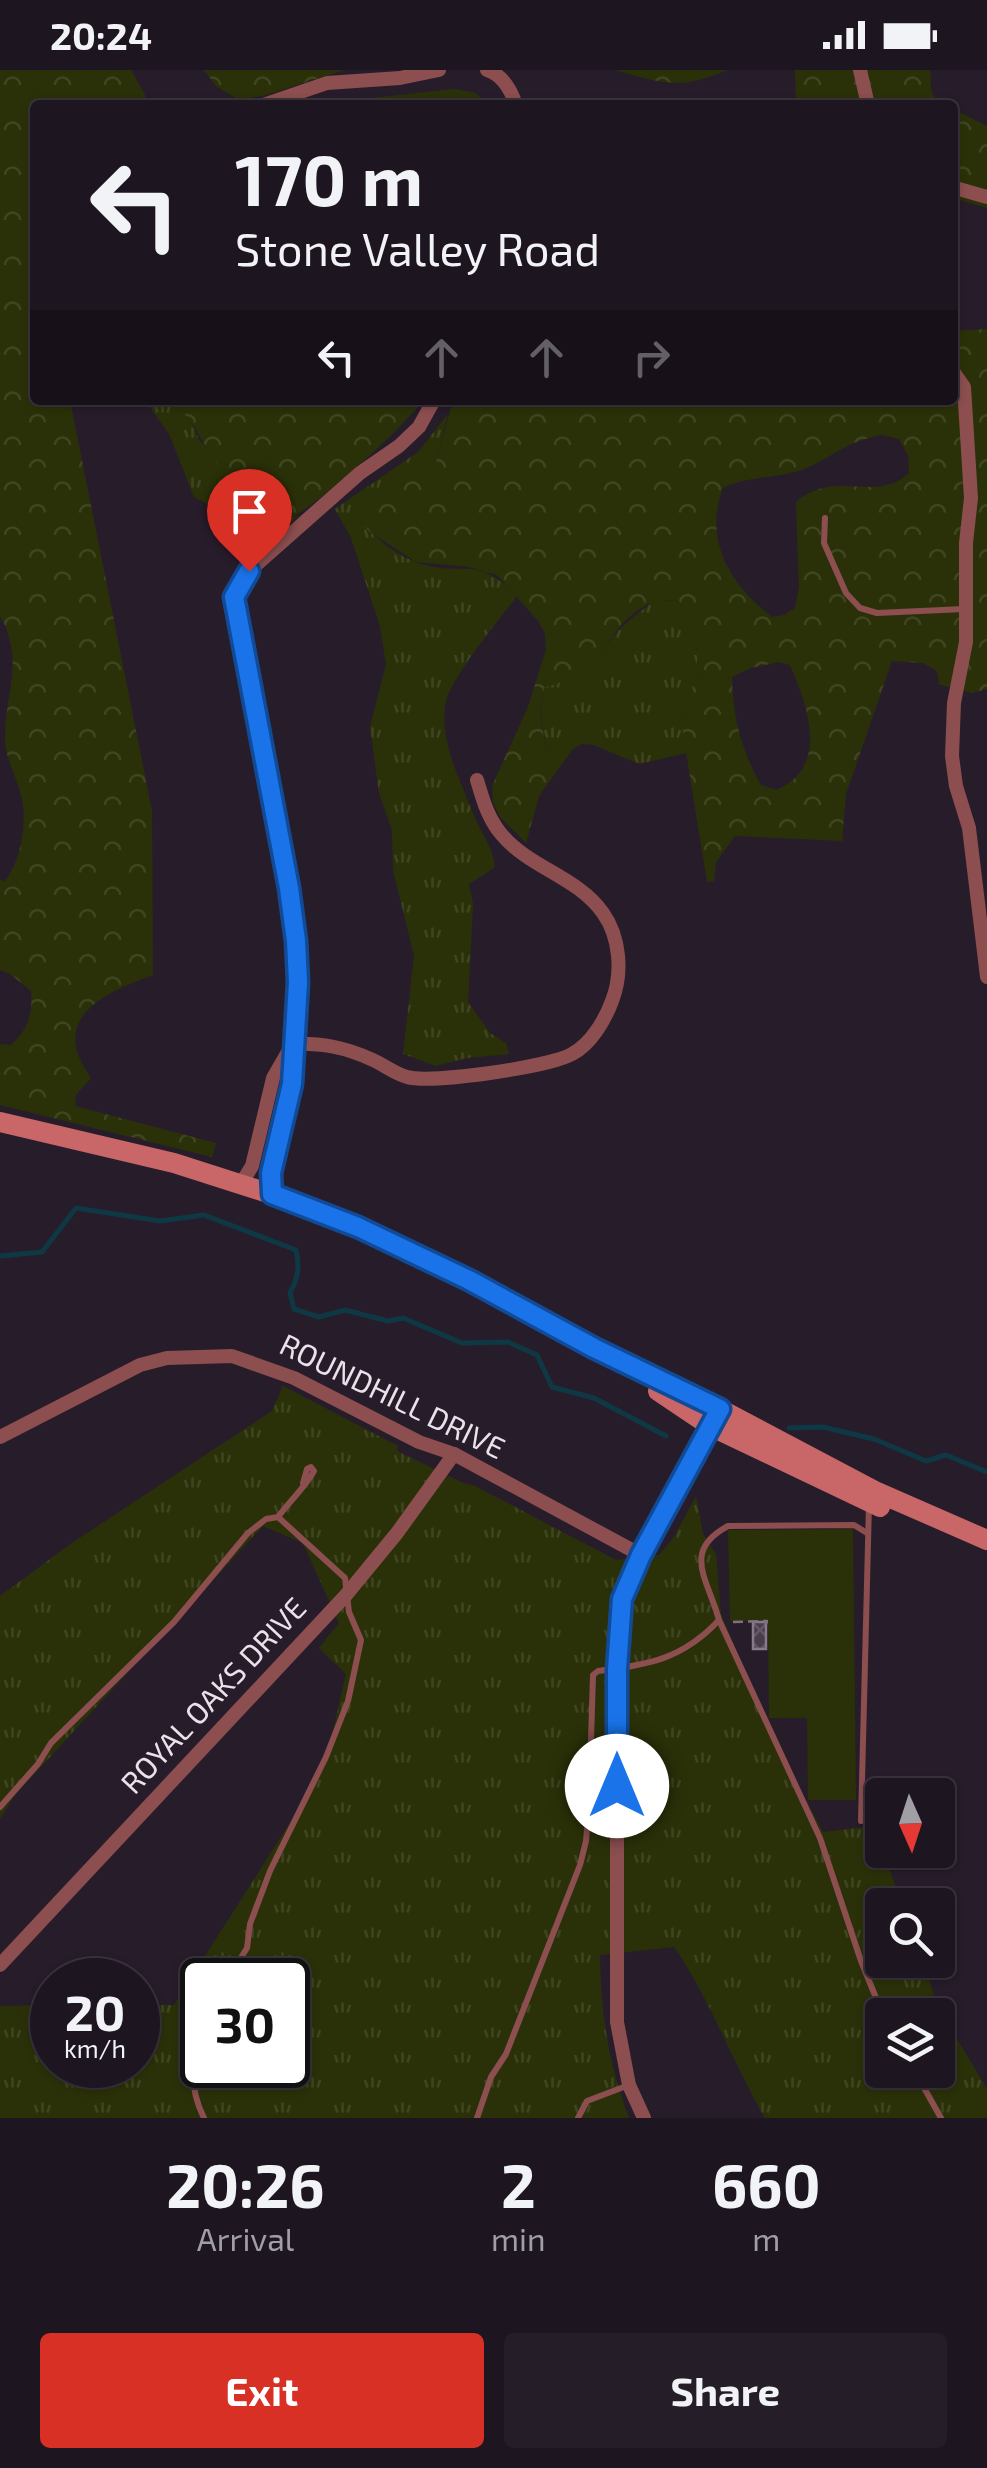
<!DOCTYPE html>
<style>
body{margin:0;font-family:"Exo 2",sans-serif;background:#251e29;color:#f1f3f6;height:100vh;display:flex;flex-direction:column;font-size:38px;white-space:nowrap}
*{box-sizing:border-box;margin:0}
p{font-size:32px;color:#a09fa5}
.icon{flex:none;width:55px;height:55px;fill:none;stroke:currentColor;stroke-width:2;stroke-linecap:round;stroke-linejoin:round}
.map{position:relative;height:2048px;overflow:hidden}
.sheet{display:flex;flex-direction:column;background:#1d1520;flex:1}
.sheet>*{flex:none}
.top-card{position:absolute;left:30px;top:30px;width:928px;height:305px;border-radius:10px;box-shadow:0 2px 8px #0004,0 0 0 2px #3b343e;background:#1d1520;color:#f1f3f6;overflow:hidden}
.needle{width:65px;rotate:177deg}
.fabs{position:absolute;left:865px;top:1708px;display:grid;gap:20px}
.fabs a{display:grid;place-items:center;width:90px;height:90px;border-radius:10px;background:#1d1520;box-shadow:0 2px 8px #0004,0 0 0 2px #3b343e;font-size:50px}
.speed{position:absolute;left:30px;top:1888px;display:flex;gap:20px;font-size:50px;font-weight:700;text-align:center}
.speed>*{display:grid;place-content:center;width:130px;height:130px;border-radius:50%;background:#1d1520;box-shadow:0 2px 8px #0004,0 0 0 2px #3b343e;line-height:1}
.speed small{font-size:25px;font-weight:400}
.speed .limit{border:5px solid #111;border-radius:15px;background:#fff;color:#111}
.pin{position:absolute;display:grid;place-items:center;width:85px;height:85px;color:#fff;margin:-102px -42px;border-radius:50% 50% 50% 0;rotate:-45deg;box-shadow:0 0 10px #0007}
.pin .icon{rotate:45deg}
.me{position:absolute;width:110px;margin:-55px;rotate:0deg;stroke-linejoin:round;filter:drop-shadow(0 0 8px #0008)}
.turn{display:flex;align-items:center;gap:35px;height:210px;padding:0 40px;font-size:45px}
.turn .icon{width:130px;height:130px;stroke-width:2.5}
.turn b{display:block;font-size:70px;line-height:85px}
.lanes{display:flex;align-items:center;height:95px;padding:0 40px;background:#0003;justify-content:center;gap:50px;direction:ltr}
.lanes .off{opacity:.35}
.eta{display:flex;justify-content:space-evenly;align-items:center;height:170px;text-align:center}
.eta b{font-size:60px;font-weight:700;line-height:70px}
.action{display:flex;gap:20px;margin-top:auto;padding:20px 40px}
.action a{flex:1;height:115px;border-radius:10px;background:#d93025;color:#fff;font-size:40px;font-weight:700;line-height:115px;text-align:center}
.action a+a{background:#251e29;color:#f1f3f6}
.status{display:flex;justify-content:space-between;align-items:center;height:70px;padding:0 50px;background:#1d1520;direction:ltr}
.status svg{height:28px;fill:currentColor}
.map>svg:first-child{display:block}
</style>
<div class="status"><b>20:24</b><svg viewBox="0 0 49 12"><path d="M0 12V9h3v3zM5 12V6h3v6zM10 12V3h3v9zM15 12V0h3v12zM26 1h20v11H26zM47 4h2v5h-2z"/></svg></div>
<div class="map">
<svg width="987" height="2048" viewBox="0 0 987 2048">
<defs>
<pattern id="grass-tufts" width="24" height="20" patternUnits="userSpaceOnUse" patternTransform="scale(2.5)"><rect width="24" height="20" fill="#2a3108"/><path d="M3 7l-1-3M5 7V3M7 7l1-3M15 17l-1-3M17 17v-4M19 17l1-3" fill="none" stroke="#3f4520"/></pattern>
<pattern id="forest-crowns" width="20" height="18" patternUnits="userSpaceOnUse" patternTransform="scale(2.5)"><rect width="20" height="18" fill="#2a3108"/><path d="M2 6a3 3 0 1 1 6 0M12 15a3 3 0 1 1 6 0" fill="none" stroke="#3f4520"/></pattern>
<pattern id="building-cross-hatch" width="8" height="8" patternUnits="userSpaceOnUse" patternTransform="scale(2.5)"><rect width="8" height="8" fill="#493c4b"/><path d="M0 0l8 8M0 8l8-8" fill="none" stroke="#635865"/></pattern>
</defs>
<rect width="100%" height="100%" fill="#271c2a"/>
<g fill="url(#grass-tufts)" fill-rule="evenodd">
<path d="M145,330H172L191,352L199,370L272,441L286,450L300,445L256,482L247,454L194,427L169,364Z"/>
<path d="M448,344L434,399C408,408 372,426 359,450C373,466 396,485 416,492C461,509 475,482 517,526C499,550 449,609 445,636C440,673 462,715 475,748C481,763 496,782 494,798L469,814L473,835L468,932L490,963L506,973L509,984L467,988L436,996L403,984L414,886L393,800L392,760L379,723L370,657L386,594L380,556L351,468L335,439L418,382Z"/>
<path d="M656,530L679,531L693,550L698,583L696,611L682,634L681,651L687,683L639,694L594,675L582,674L573,679L554,705C547,675 535,647 545,617L596,601C608,565 625,552 656,530Z"/>
<path d="M283,1316L398,1376L397,1381L463,1413L475,1416L616,1490L659,1485L674,1467L696,1426L703,1464L716,1484L721,1544L774,1672L823,1762L874,1756L902,1835H882V1890H922L939,1939L987,2019V2048H765C732,1992 711,1930 674,1877L600,1885C601,1944 608,1993 629,2048H0V1936L52,1935V1995H138V1935H174L324,1699L346,1604L319,1578L339,1553L303,1473L263,1456L15,1725L0,1749V1526L72,1473L272,1341ZM202,1910H288V1995H202ZM882,1945H938V2000H882Z"/>
</g>
<g fill="url(#forest-crowns)" fill-rule="evenodd">
<path d="M0,0H131L145,25L147,35H35V330H70L152,741L153,905C104,923 47,948 91,1008L76,1025L75,1036L216,1073L212,1087L0,1035V974L11,975C28,959 33,945 31,921L10,904L0,900V810L5,811C21,791 27,754 22,729C18,708 5,690 5,668C5,622 25,591 0,546Z"/>
<path d="M204,0H344L266,25L239,30L216,16Z"/>
<path d="M616,0H727C681,20 663,14 616,0Z"/>
<path d="M795,0H930C932,18 927,25 946,35H796Z"/>
<path d="M454,19L475,23L490,35H309Z"/>
<path d="M953,39L987,56V138L953,128Z"/>
<path d="M953,257L954,261L987,259V619L972,623L939,614L937,601L923,593L892,591L846,724L842,771L735,766L716,792L714,811L707,812L681,651L682,634L696,611L698,583L693,550L679,531C671,531 661,529 654,532C624,543 605,573 596,601L545,617C534,647 547,675 554,705L539,726L526,773L500,747L493,732L492,716L528,637L546,579L545,564L539,552L497,505L469,497L416,492L370,462L359,450C372,426 408,408 434,399L453,330H952ZM882,365L899,369L908,385L909,403C877,434 835,398 796,432L799,517L795,538L784,545L772,547C730,515 703,470 723,418C750,405 781,409 809,397C839,383 845,372 882,365ZM779,592L790,595C808,636 830,698 776,720L761,715C741,680 733,647 732,607L751,598Z"/>
<path d="M172,330H423C404,357 316,438 286,450L214,390L191,352Z"/>
</g>
<path fill="#2a3108" d="M853,1459L856,1730H808L807,1648H769L768,1551H730L728,1460Z"/>
<g fill="none" stroke-linecap="round" stroke-linejoin="round">
<g stroke="#0e3944" stroke-width="5">
<path d="M0,1186L42,1182L76,1138L160,1151L204,1145L296,1180C300,1197 298,1208 290,1223L294,1239L319,1247L345,1240L388,1251L403,1248L462,1273L508,1272L537,1285L552,1317L594,1328L666,1366"/>
<path d="M789,1358L823,1357L874,1369L926,1391L946,1385L987,1402"/>
</g>
</g>
<rect fill="url(#building-cross-hatch)" stroke="#887a8b" stroke-width="2.5" x="753" y="1552" width="13" height="27"/>
<g fill="none" stroke-linecap="round" stroke-linejoin="round">
<path stroke="#7c737e" stroke-width="2.5" stroke-dasharray="10 5" stroke-linecap="butt" d="M733,1552L767,1551L766,1554"/>
<g stroke="#8c4e4f" stroke-width="6">
<path d="M825,448L824,473L846,523L860,538L877,543L964,539"/>
<path d="M719,1550C708,1509 681,1481 728,1456L854,1455L867,1463"/>
<path d="M0,1737L38,1694L51,1673L174,1552L248,1463L266,1449L278,1447"/>
<path d="M861,1751L869,1434"/>
<path d="M227,1910L247,1878L250,1854L270,1801L326,1687L348,1631L361,1570L349,1542L345,1508L278,1447C289,1432 306,1416 314,1401L311,1397L307,1399L303,1413"/>
<path d="M202,1954C188,1981 190,2021 204,2048"/>
<path d="M914,2000L941,2048"/>
<path d="M477,2048L491,2007L506,1984L580,1795L586,1771L589,1736L593,1605L598,1601C648,1595 683,1589 719,1550L820,1768L861,1891L883,1945"/>
<path d="M578,2048L587,2031L629,2015"/>
</g>
<g stroke="#8c4e4f" stroke-width="14">
<path d="M487,0C503,5 511,20 516,35"/>
<path d="M860,0L868,35"/>
<path d="M263,35L327,13L400,8L439,0"/>
<path d="M952,117L987,127"/>
<path d="M952,300L964,317L971,428L966,473V572L954,633L952,686L956,716L969,758L987,907"/>
<path d="M292,974C322,973 345,977 373,990C384,995 395,1004 407,1007C431,1014 549,997 572,984C591,974 605,950 612,931C623,903 620,867 603,843C578,807 530,798 502,765C488,749 483,730 477,710"/>
<path d="M241,1114L252,1096L273,1008L292,975"/>
<path d="M271,1124V1103L292,1014L298,912L296,871L289,818L234,527L249,501L360,403L399,376L419,357L434,330"/>
<path d="M0,1367L140,1295L167,1288L232,1286L294,1308L419,1372L454,1384L641,1485"/>
<path d="M0,1895L346,1525L397,1463L454,1384"/>
<path d="M644,2048L629,2015L617,1952V1599L622,1529L641,1485L713,1350"/>
</g>
<g stroke="#c86668" stroke-width="20">
<path d="M0,1052L174,1093L271,1124L358,1157L469,1210L594,1279L720,1339L877,1422L987,1470"/>
<path d="M658,1321L710,1356L880,1437"/>
</g>
</g>
<g fill="none" stroke-linecap="round" stroke-linejoin="round">
<g stroke="#114b97" stroke-width="25">
<path id="route" d="M249,501L234,527L289,818L296,871L298,912L292,1014L271,1103L272,1124L358,1157L469,1210L594,1278L720,1339L641,1485L622,1529L617,1599V1716"/>
</g>
<use href="#route" stroke="#1a73e8" stroke-width="18"/>
</g>
<g text-anchor="middle" stroke-width="10" stroke-linejoin="round" paint-order="stroke">
<g font-size="30" fill="#eae2eb" stroke="#271c2a">
<text transform="translate(392 1327) rotate(26)" y="10">ROUNDHILL DRIVE</text>
<text transform="translate(214 1626) rotate(-47)" y="10">ROYAL OAKS DRIVE</text>
</g>
</g>
</svg>
<div class="fabs">
<a><svg class="needle" viewBox="-14 -14 28 28"><path d="M0-13l5 13h-10z" fill="#e53935"/><path d="M0 13l5-13h-10z" fill="#a09fa5"/></svg></a>
<a><svg class="icon" aria-label="search" viewBox="0 0 24 24"><circle cx="10" cy="10" r="6"/><path d="M15 15l6 6"/></svg></a>
<a><svg class="icon" aria-label="layers" viewBox="0 0 24 24"><path d="M12 4l9 5-9 5-9-5zM3 14l9 5 9-5"/></svg></a>
</div>
<div class="speed"><div>20<small>km/h</small></div><div class="limit">30</div></div>
<div class="pin" style="left:249px;top:501px;background:#d93025"><svg class="icon" aria-label="arrive" viewBox="0 0 24 24"><path d="M6 21V4h12l-3 4 3 4H6"/></svg></div>
<svg class="me" style="left:617px;top:1716px" viewBox="-20 -20 40 40"><circle r="19" fill="#fff"/><path d="M0-13L10 11 0 6-10 11z" fill="#1a73e8"/></svg>
<div class="top-card">
<div class="turn"><svg class="icon" aria-label="left" viewBox="0 0 24 24"><path d="M17 20v-9H6M10 6l-5 5 5 5"/></svg><div><b>170 m</b>Stone Valley Road</div></div>
<div class="lanes"><svg class="icon" aria-label="left" viewBox="0 0 24 24"><path d="M17 20v-9H6M10 6l-5 5 5 5"/></svg><svg class="icon off" aria-label="ahead" viewBox="0 0 24 24"><path d="M12 20V5M6 11l6-6 6 6"/></svg><svg class="icon off" aria-label="ahead" viewBox="0 0 24 24"><path d="M12 20V5M6 11l6-6 6 6"/></svg><svg class="icon off" aria-label="right" viewBox="0 0 24 24"><path d="M7 20v-9h11M14 6l5 5-5 5"/></svg></div>
</div>
</div>
<section class="sheet">
<div class="eta">
<div><b>20:26</b><p>Arrival</p></div>
<div><b>2</b><p>min</p></div>
<div><b>660</b><p>m</p></div>
</div>
<div class="action"><a>Exit</a><a>Share</a></div>
</section>
